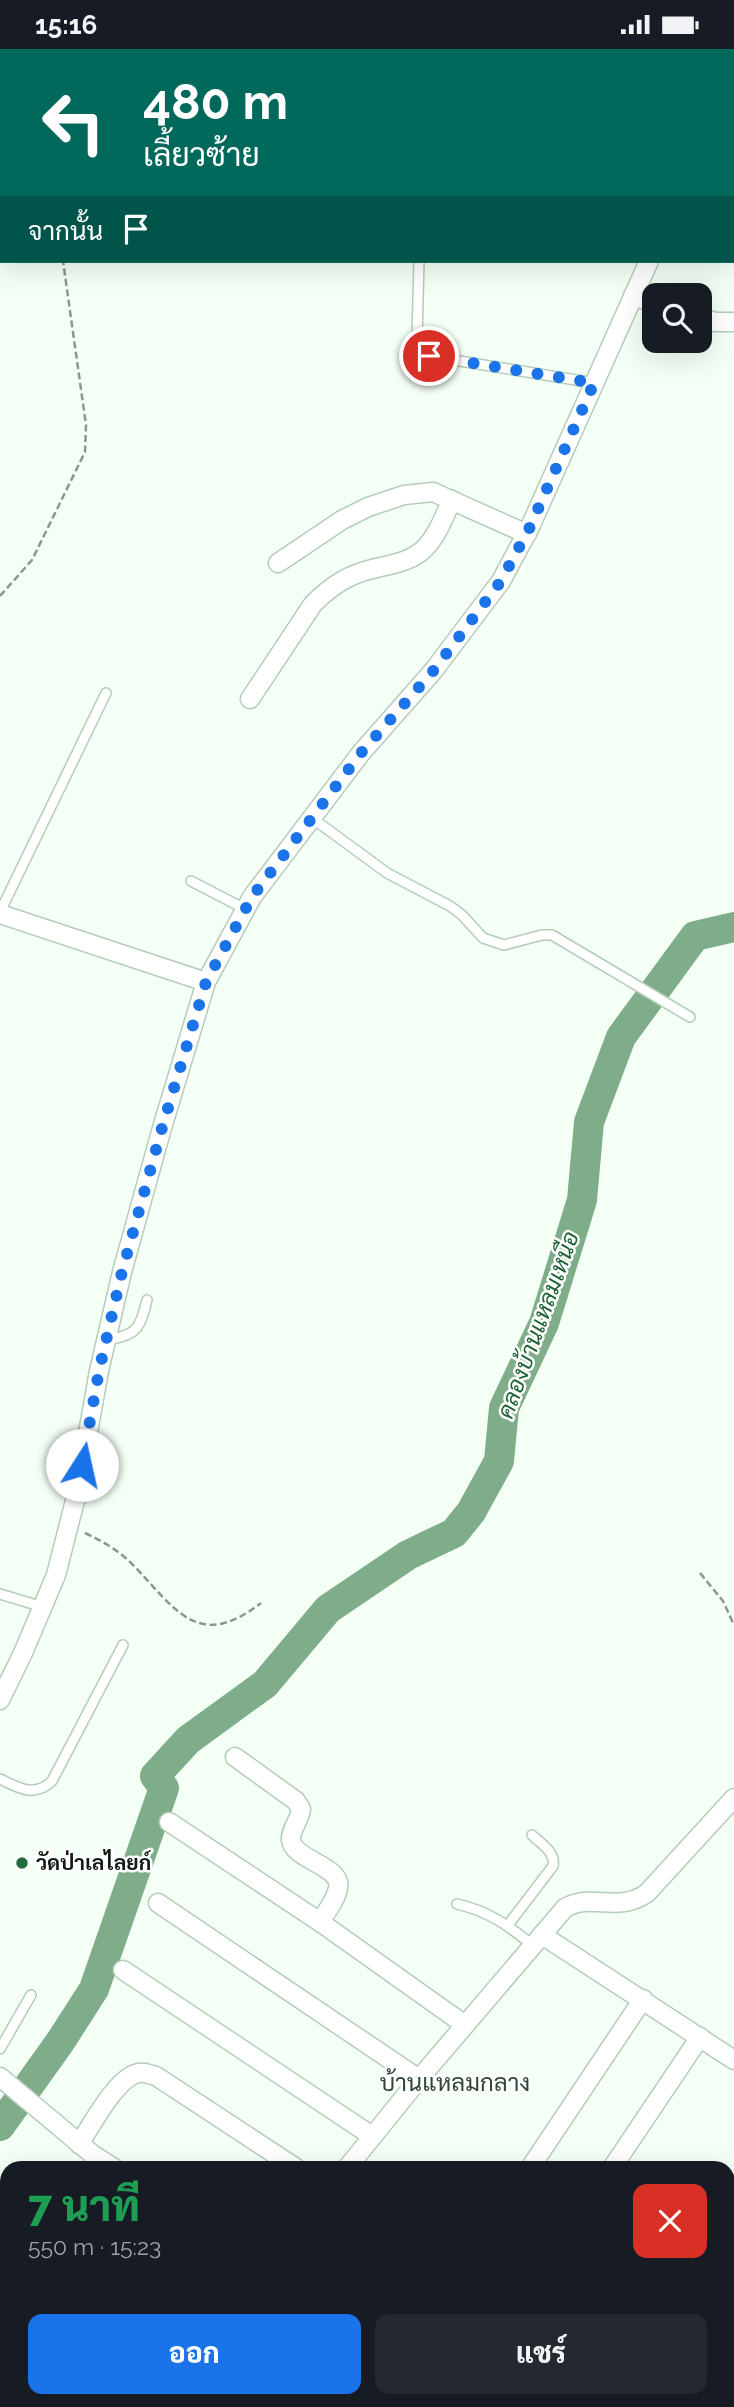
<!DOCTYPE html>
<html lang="th">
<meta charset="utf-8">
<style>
body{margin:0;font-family:Raleway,Sarabun,sans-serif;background:#242831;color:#f1f3f6;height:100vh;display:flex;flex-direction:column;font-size:26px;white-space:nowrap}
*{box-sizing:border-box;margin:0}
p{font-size:23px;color:#9ea1a6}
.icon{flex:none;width:38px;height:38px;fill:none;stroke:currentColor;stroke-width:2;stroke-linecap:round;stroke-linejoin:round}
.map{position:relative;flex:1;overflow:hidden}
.side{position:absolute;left:0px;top:2112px;width:735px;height:247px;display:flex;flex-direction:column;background:#171b24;border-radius:21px 21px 0 0;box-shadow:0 7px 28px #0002}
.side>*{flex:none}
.banner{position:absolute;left:0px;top:0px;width:735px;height:214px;box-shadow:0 7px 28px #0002;background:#00695c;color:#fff;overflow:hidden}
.fabs{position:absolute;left:642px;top:234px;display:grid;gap:14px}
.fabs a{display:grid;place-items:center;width:70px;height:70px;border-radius:14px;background:#171b24;box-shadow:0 7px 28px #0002;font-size:35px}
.pin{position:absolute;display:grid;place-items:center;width:60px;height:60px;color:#fff;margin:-30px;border:4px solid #fff;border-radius:50%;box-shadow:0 2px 7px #0007}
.me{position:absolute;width:77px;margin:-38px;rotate:10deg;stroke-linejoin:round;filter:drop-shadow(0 0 5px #0008)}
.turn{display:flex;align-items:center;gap:24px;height:147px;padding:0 28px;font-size:32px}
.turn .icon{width:91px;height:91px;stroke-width:2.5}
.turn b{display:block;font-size:49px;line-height:60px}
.then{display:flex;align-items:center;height:66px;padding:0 28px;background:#0003;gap:14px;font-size:26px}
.round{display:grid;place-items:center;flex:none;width:74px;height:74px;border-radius:14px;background:#242831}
.overview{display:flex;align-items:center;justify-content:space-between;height:119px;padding:0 28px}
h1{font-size:42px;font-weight:800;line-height:52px;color:#1e9e55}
.primary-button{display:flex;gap:14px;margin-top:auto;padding:14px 28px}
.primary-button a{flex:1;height:80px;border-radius:14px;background:#1a73e8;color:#fff;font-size:28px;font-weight:800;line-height:80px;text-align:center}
.primary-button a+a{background:#242831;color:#f1f3f6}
.status{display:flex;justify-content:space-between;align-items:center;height:49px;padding:0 35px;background:#171b24;direction:ltr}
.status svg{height:19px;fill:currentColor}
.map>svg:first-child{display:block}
</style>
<div class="status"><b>15:16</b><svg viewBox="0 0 49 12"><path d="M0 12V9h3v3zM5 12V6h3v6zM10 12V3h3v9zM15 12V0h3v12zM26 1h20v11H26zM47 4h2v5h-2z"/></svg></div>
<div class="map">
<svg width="734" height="2358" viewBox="0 0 734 2358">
<rect width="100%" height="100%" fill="#f4fff6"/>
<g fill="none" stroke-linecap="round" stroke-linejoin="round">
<path stroke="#7fad8a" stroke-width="30" d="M0,2077L60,1993L94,1940L164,1739L155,1727L188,1691L265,1635L328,1560L408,1506L454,1484L471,1463L499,1412L504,1359L544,1274L582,1151L589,1073L621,988L695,887L734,878"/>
<g stroke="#b4cdb9" stroke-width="12">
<g id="lane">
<path d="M600,0L601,2"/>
<path d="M419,212L417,290L420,301L429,307L594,334"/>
<path d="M312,769L387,824L450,857L462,866L483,889L504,896L542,886H552L690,968"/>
<path d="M191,832L245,860"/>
<path d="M0,863L106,644"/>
<path d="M106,1291C136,1286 140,1281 147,1251"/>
<path d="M0,1545L43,1558"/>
<path d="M0,1730C19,1739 34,1749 52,1732L123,1596"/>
<path d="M457,1855C488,1862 508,1876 532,1896"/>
<path d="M508,1876L553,1817C556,1803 541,1795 532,1786"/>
<path d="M0,2000L31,1946"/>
</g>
</g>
<g stroke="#b4cdb9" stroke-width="21">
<g id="street">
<path d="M733,27L734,25"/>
<path d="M633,247L654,254"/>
<path d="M700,268L715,273H734"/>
<path d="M278,514L342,471L368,458L404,446L433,443L527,485"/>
<path d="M250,650L313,555C326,542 341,530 359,524C380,516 409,516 425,499C438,486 444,467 452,451"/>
<path d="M0,865L206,933"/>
<path d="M0,1651L23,1604L56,1526L78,1440L99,1322L122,1223L162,1079L206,933L252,848L361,704L434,621L501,532L530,478L649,212"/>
<path d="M235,1708L296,1752L301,1760C300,1771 290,1781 291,1791C293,1811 343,1817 338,1839C336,1851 326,1863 320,1873"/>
<path d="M169,1773L320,1873L465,1976"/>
<path d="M158,1854L419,2030"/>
<path d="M542,1886L734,2011"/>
<path d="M123,1921L372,2087"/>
<path d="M0,2028L92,2105L114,2119"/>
<path d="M79,2095C92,2076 114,2033 135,2025C142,2022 149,2025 156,2027L296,2119"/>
<path d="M347,2119L419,2030L565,1859C592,1843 617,1865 647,1844L734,1749"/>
<path d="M530,2119L643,1950"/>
<path d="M612,2119L700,1988"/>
<path d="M728,2170L734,2161"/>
<path d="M728,2183L734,2186"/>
<path d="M728,2252L734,2256"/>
<path d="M728,2342L734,2346"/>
<path d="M386,2352L391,2358"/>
<path d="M665,2352L675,2358"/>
</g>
</g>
<g stroke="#8c978e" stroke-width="2.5" stroke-dasharray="7 3.5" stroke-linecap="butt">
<path d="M36,0V2"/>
<path d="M0,547L32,511L85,403L86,376L63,212"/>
<path d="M85,1484C102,1492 118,1501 131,1514C175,1558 196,1604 261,1554"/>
<path d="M700,1524L723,1552L734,1576"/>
</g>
<use href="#lane" stroke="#fff" stroke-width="9"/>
<use href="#street" stroke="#fff" stroke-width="18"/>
</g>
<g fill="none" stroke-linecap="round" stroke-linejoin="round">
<path stroke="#1a73e8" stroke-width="12" stroke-dasharray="0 21.6" d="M82,1416L99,1322L122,1223L162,1079L206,933L252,848L361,704L434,621L501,532L530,478L594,334L429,307"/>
</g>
<circle fill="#226e3c" stroke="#fff" stroke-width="2.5" cx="22" cy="1814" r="7"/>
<g text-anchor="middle" stroke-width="5" stroke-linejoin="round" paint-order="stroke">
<g font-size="21" font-weight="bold" fill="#111b13" stroke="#fff" text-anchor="start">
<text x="36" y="1821">วัดป่าเลไลยก์</text>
</g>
<g font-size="23" font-style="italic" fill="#1d6335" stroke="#fff">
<text transform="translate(538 1276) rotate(-70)" y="8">คลองบ้านแหลมเหนือ</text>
</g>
<g font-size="24" fill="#314736" stroke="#fff">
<text x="455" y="2042">บ้านแหลมกลาง</text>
</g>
</g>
</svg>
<div class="fabs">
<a><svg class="icon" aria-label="search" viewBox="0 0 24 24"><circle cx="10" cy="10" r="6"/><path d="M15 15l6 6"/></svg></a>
</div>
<div class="pin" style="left:429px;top:307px;background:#d93025"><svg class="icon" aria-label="arrive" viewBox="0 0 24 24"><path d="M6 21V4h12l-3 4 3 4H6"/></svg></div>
<svg class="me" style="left:82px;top:1416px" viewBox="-20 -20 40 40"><circle r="19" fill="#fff"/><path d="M0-13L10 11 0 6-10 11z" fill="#1a73e8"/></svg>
<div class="banner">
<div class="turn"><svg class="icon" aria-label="left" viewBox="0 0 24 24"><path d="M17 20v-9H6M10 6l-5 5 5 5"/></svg><div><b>480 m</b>เลี้ยวซ้าย</div></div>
<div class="then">จากนั้น<svg class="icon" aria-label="arrive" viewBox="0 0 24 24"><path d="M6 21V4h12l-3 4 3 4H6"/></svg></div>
</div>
<section class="side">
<div class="overview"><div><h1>7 นาที</h1><p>550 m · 15:23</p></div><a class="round" style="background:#d93025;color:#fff"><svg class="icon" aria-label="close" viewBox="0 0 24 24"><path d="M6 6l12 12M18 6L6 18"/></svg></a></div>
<div class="primary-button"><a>ออก</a><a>แชร์</a></div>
</section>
</div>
